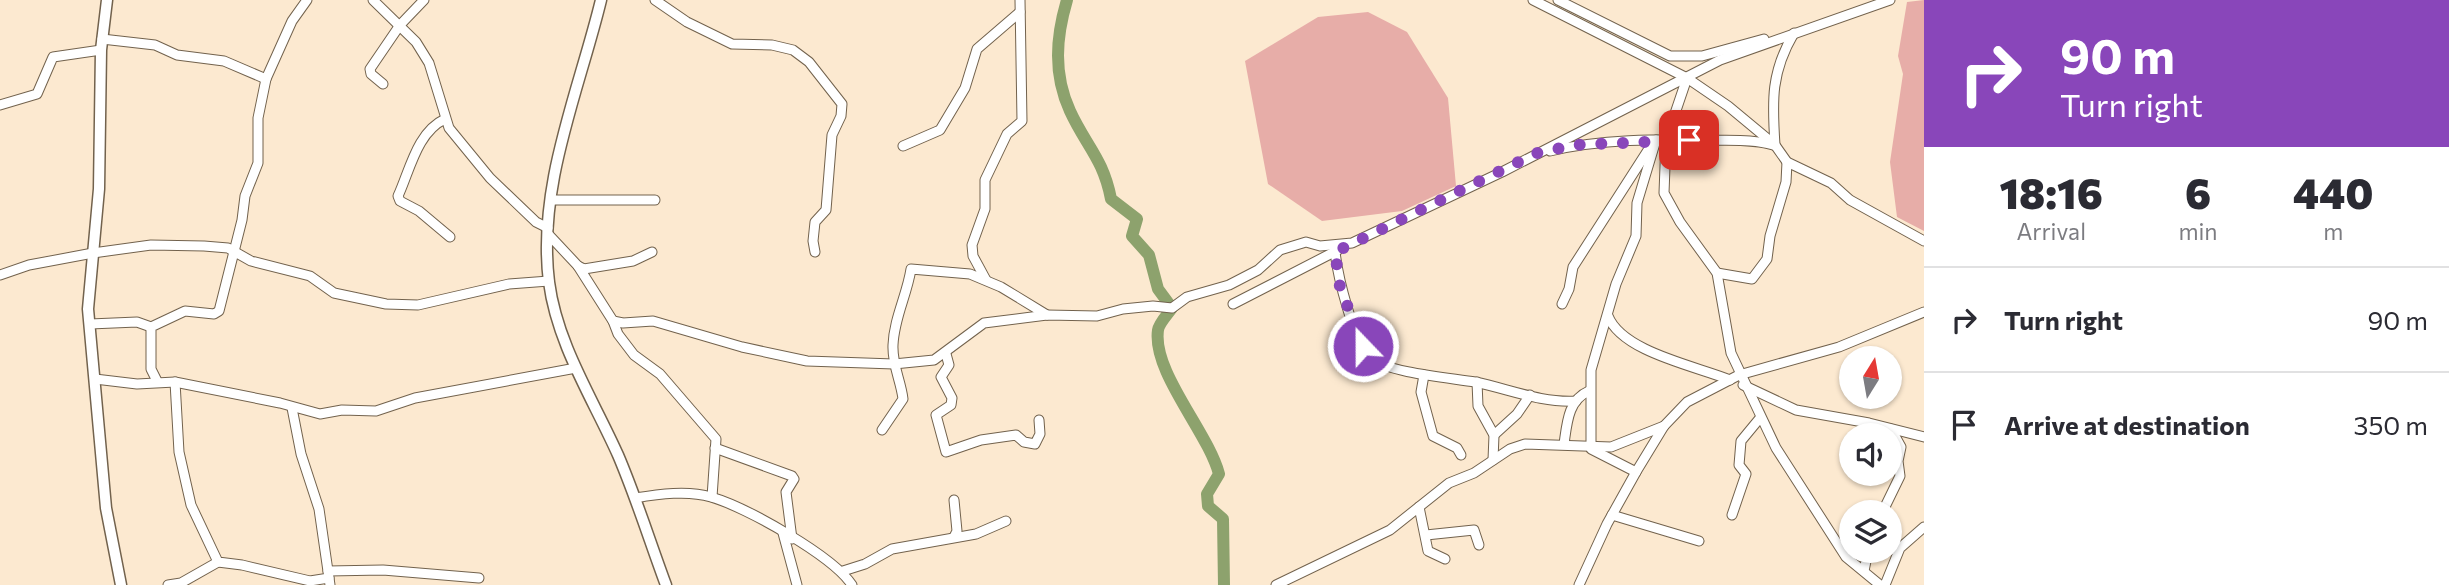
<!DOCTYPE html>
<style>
body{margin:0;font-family:Commissioner,sans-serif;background:#f7f7f7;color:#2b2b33;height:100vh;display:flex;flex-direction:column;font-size:26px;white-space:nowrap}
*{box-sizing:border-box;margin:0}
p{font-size:23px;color:#7c7c81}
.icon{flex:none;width:38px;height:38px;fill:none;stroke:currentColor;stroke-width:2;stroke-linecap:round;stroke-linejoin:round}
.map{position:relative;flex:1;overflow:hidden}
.details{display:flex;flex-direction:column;background:#fff;width:525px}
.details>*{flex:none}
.hud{background:#8946ba;color:#fff;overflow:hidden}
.needle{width:46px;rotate:11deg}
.controls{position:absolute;left:1839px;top:346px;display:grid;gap:14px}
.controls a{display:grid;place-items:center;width:63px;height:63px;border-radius:50%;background:#fff;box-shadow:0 2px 5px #0004;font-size:35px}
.pin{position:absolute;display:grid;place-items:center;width:60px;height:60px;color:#fff;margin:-30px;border-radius:14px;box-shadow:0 4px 10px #0006}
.me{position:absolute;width:77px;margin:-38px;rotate:338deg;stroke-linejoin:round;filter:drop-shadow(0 0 5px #0008)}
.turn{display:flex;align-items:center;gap:24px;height:147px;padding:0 21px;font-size:32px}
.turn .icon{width:91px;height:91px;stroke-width:2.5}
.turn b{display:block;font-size:49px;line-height:60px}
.eta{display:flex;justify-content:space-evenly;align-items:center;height:119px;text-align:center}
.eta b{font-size:42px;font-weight:800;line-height:49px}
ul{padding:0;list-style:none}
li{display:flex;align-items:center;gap:21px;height:105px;padding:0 21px;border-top:2px solid #e1e1e2}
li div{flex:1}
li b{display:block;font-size:26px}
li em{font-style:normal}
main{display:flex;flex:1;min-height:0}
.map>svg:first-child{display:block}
</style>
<main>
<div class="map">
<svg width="1924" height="585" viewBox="0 0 1924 585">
<rect width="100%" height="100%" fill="#fce9d0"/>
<g fill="#e7ada8">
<path d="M1924,0V231L1897,217L1890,162L1903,74L1898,56L1907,2Z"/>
<path d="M1368,12L1407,32L1448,98L1456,186L1402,211L1322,221L1268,184L1245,61L1318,17Z"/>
</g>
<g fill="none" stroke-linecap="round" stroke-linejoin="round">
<path stroke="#8da26d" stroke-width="12" d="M1067,0C1056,37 1053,74 1070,111C1086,146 1103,158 1111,199L1137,219L1132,236L1149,255L1158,289L1172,308C1168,314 1159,323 1158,330C1152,372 1208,432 1219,474L1207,494L1208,506L1223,519L1224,585"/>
<g stroke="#72624d" stroke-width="11">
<g id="minor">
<path d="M373,0L416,42L429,63L449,128L490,178L536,222L548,228"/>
<path d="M655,0L687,22L732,44L772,45L793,50L809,62L842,104L841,116L832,135L826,210L815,222L813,241L815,252"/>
<path d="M1533,0L1687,78L1728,106L1775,145L1787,162L1831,183L1850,200L1924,241"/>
<path d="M1558,0L1670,56H1702L1764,39"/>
<path d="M102,39L155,45L177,55L224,61L266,79"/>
<path d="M1687,78L1666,140L1664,193L1680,222L1717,273L1731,353L1776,448L1846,557L1880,585"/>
<path d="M383,84L371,74L370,69L400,25L424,0"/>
<path d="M0,105L37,94L53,57L101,50"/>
<path d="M445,119C417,132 410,170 398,196L400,201L419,211L450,237"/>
<path d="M1775,145C1772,100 1771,72 1794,33"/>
<path d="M903,146L940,130L965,88L977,49L1020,12"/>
<path d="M1550,151C1602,139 1656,139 1708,140C1730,141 1752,139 1773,145"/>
<path d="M552,200H655"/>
<path d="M549,235L578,266L613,321L618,334L634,355L660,374L716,439L712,497"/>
<path d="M1335,252C1338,277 1353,341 1371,358C1388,373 1452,378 1475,382C1509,389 1541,403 1576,401"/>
<path d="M578,266L584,269L633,261L652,252"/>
<path d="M1717,273L1752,279L1767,259L1770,236L1786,182L1787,162"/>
<path d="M0,275L29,265L93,253L151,245L204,246L228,248L251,261L310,276L334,293L386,304L418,305L509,284L549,281"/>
<path d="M986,280L973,256L972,245L985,209V180L1007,134L1022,121L1020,0"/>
<path d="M1233,304L1338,250"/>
<path d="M1562,304L1569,289L1573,267L1652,144"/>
<path d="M1608,316C1622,352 1696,366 1730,380"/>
<path d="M613,321L623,323L653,321L742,347L807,361L894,364L934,360L984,323L1047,315L1097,316L1123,309L1153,306L1172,308L1187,297L1229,285L1258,270L1280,250L1306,242L1320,246L1352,243L1502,172L1720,60L1890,0"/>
<path d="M90,324L137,322L151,327"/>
<path d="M946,354L949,365L941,377L952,398L951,405L936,415L946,452L981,440L1016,435L1024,442L1035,444L1040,434L1039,420"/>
<path d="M1424,375L1421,392L1433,436L1457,448L1461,455"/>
<path d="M95,379L137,384L175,382L280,403L320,414L342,410L376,411L415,398L576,368"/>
<path d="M157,381L151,369V327L185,311L214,314L219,311L242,220L245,196L258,163V118L266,79L292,21L307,0"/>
<path d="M175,382L179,452L191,505L218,562L242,565L310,581L329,578"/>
<path d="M1477,382L1478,406L1494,435L1493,460"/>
<path d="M1743,385L1796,410L1869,423L1924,437"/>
<path d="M292,408L301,454L319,509L330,585"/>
<path d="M882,430L903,399C901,381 892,365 893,345C894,318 907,295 911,269L970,274L1001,287L1047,315"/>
<path d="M1494,435L1517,414L1530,395"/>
<path d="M1564,444C1567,423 1568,400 1589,391"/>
<path d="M715,448L792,476L794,479L786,492L792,539"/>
<path d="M1636,472L1591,449V370L1616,284L1636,236L1637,203L1656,140"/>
<path d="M635,498C659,494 688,490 711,497C746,507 833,556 852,585"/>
<path d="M954,500L957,531L954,537"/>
<path d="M1419,507L1428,551L1445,559"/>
<path d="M1882,513L1900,476L1898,461L1901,447L1891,429"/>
<path d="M1612,515L1699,541"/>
<path d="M1732,515L1746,474L1739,465L1741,441L1760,418"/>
<path d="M783,533L797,585"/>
<path d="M1426,535L1474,530L1479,545"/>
<path d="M328,571L383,570L479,578"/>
<path d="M843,571L865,564L892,549L976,534L1006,521"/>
<path d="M1864,571L1868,551"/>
<path d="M168,585L181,583L218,562"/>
<path d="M1276,585L1390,530L1449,483L1474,473L1510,449L1525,444L1611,447L1664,426"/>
<path d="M1579,585L1607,524L1636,472L1664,426L1687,402L1739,375L1839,347L1924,312"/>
<path d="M1885,585L1900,548L1924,527"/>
</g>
</g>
<g stroke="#72624d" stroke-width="13">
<g id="tertiary">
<path d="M107,0L101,50L99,189L88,309L106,508L121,585"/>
<path d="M601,0C579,91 537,186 549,282C557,344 593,399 618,455C636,497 650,542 666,585"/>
</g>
</g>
<use href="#minor" stroke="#fff" stroke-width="9"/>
<use href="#tertiary" stroke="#fff" stroke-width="10"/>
</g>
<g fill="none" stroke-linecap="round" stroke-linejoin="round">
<path stroke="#8946ba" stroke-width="12" stroke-dasharray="0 21.6" d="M1363,346L1340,287L1335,252L1537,153L1575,145L1689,140"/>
</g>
</svg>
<div class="controls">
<a><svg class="needle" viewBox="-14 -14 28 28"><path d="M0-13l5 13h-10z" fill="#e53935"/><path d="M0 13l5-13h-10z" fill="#7c7c81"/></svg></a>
<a><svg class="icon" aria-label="sound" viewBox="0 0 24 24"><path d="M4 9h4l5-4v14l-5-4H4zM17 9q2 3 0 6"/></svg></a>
<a><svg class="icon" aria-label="layers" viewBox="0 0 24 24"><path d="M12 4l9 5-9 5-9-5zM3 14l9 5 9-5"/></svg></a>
</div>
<div class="pin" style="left:1689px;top:140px;background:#d93025"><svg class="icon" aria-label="arrive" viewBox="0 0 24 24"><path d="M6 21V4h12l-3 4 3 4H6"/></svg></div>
<svg class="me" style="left:1363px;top:346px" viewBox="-20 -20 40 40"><circle r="17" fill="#8946ba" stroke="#fff" stroke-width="3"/><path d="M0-11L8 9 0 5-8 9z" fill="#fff"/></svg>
</div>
<section class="details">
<div class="hud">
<div class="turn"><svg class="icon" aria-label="right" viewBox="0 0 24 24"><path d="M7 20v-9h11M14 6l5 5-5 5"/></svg><div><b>90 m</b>Turn right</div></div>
</div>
<div class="eta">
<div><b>18:16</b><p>Arrival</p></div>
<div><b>6</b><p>min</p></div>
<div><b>440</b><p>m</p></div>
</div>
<ul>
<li><svg class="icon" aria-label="right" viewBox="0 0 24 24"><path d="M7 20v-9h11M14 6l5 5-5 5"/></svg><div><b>Turn right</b></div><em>90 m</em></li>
<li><svg class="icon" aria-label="arrive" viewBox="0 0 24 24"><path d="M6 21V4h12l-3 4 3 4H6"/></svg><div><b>Arrive at destination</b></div><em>350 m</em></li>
</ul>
</section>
</main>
